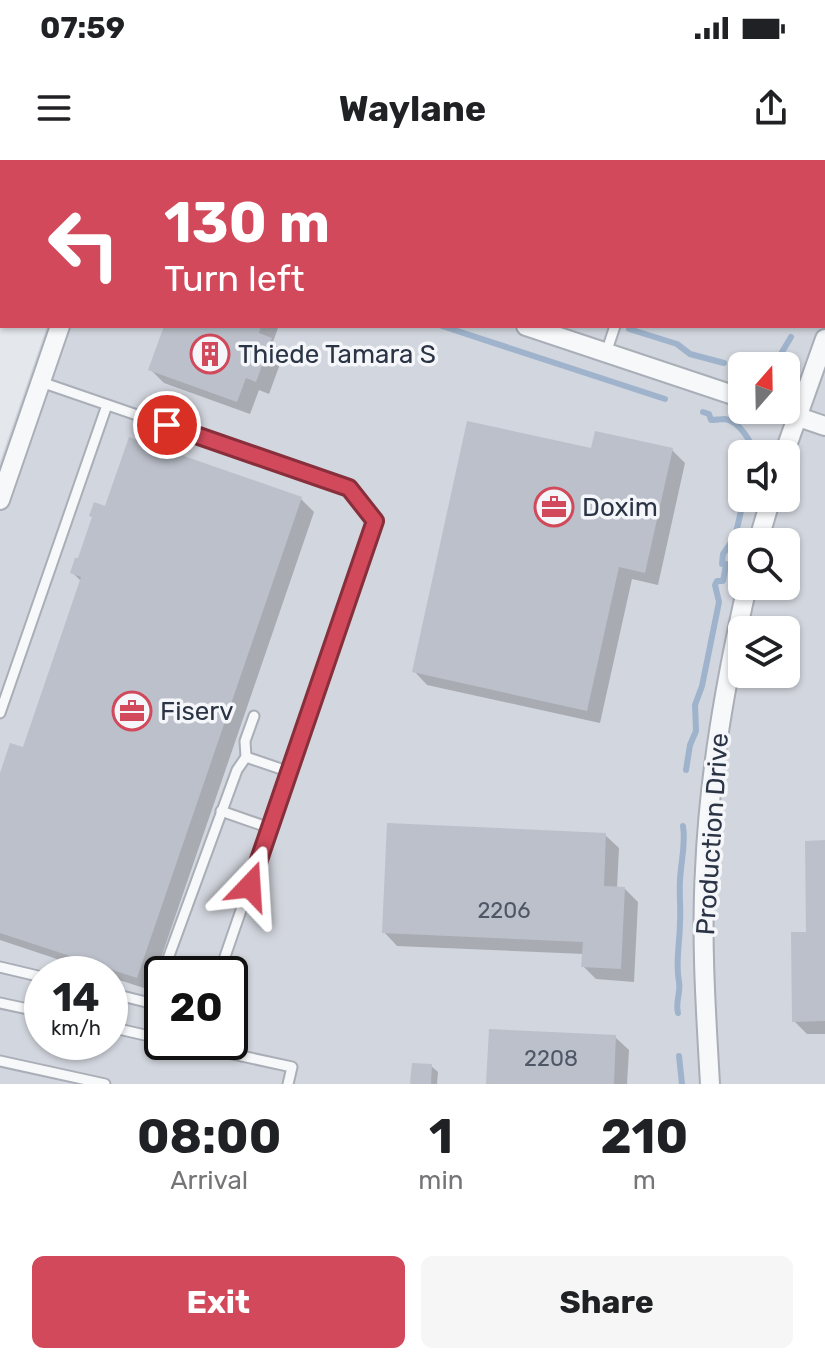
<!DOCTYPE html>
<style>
body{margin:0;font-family:Rubik,sans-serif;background:#f6f6f6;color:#202124;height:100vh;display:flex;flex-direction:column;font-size:30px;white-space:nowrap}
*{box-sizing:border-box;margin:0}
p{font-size:26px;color:#757577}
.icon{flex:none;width:44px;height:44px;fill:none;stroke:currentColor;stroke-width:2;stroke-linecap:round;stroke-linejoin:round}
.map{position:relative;height:924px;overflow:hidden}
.panel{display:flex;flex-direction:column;background:#fff;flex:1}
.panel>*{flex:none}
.banner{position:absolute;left:0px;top:0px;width:826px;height:168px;box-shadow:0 2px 6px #0004;background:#d1495b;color:#fff;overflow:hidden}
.needle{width:52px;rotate:20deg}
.tools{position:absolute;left:728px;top:192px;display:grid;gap:16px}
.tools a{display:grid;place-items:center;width:72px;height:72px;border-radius:12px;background:#fff;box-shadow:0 2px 6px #0004;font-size:40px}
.speed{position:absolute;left:24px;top:796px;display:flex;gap:16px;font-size:40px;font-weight:700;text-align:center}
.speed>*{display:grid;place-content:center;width:104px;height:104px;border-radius:50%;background:#fff;box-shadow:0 2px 6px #0004;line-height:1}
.speed small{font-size:20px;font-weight:400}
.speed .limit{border:4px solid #111;border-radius:12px;background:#fff;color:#111}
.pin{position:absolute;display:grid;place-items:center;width:68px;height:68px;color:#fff;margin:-34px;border:4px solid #fff;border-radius:50%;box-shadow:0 2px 8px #0007}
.me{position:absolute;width:88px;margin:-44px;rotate:20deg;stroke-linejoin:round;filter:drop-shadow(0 0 6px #0008)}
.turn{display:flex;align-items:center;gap:28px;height:168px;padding:0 32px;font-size:36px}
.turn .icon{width:104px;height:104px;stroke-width:2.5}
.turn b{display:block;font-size:56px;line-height:68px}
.eta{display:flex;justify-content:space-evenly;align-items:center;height:136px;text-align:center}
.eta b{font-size:48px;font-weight:700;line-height:56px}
.button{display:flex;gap:16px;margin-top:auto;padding:16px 32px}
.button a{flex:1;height:92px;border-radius:12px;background:#d1495b;color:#fff;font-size:32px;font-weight:700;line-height:92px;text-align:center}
.button a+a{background:#f6f6f6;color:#202124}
.status{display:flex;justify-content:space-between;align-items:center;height:56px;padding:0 40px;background:#fff;direction:ltr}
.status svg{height:22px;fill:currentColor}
header{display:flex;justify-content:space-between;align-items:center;height:104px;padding:0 32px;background:#fff;font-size:36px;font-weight:700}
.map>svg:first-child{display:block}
</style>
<div class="status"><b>07:59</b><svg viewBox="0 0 49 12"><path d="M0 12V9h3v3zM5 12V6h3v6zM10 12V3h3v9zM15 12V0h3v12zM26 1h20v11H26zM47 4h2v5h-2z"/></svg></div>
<header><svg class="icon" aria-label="menu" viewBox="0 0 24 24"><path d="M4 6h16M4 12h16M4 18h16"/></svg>Waylane<svg class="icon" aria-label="share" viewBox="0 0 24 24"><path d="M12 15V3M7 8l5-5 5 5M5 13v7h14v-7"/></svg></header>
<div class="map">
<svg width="825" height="924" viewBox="0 0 825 924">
<rect width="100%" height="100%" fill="#e4e7ec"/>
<path fill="#d2d6de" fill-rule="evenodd" d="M105,0H825V924H0V301L47,166H824V2H104ZM742,206H786V250H742ZM742,294H786V338H742ZM742,382H786V426H742ZM742,470H786V514H742ZM42,814H110V882H42ZM162,814H230V882H162Z"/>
<g fill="#0003">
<path d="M248,0H367L366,2Z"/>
<path d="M545,0H654L545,2Z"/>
<path d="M166,166H276L278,168L273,182L284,193L269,234L259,230L250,254L164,223L150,209Z"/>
<path d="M672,290L685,303L658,425L632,419L600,563L427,525L414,511Z"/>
<path d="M301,339L314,352L150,830L110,817V814H102L0,780V619L24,589L82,422L72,412L106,348Z"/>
<path d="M605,675L619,688L617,728L625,729L638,742L634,822L596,819L583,806L584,794L397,786L384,772Z"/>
<path d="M825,682V874H807L794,861Z"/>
<path d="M615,877L629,890L627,924H488Z"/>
<path d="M431,906L438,912L437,924H411Z"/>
</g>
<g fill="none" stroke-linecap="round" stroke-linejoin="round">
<g stroke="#9fb4cc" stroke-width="6">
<path d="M442,166L665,239"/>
<path d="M629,169L677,184L690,194L724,203"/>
<path d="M779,206L782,192L791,177"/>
<path d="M703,252L709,254L711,260C716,260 720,259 725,259C739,261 752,282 754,294"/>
<path d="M686,610L690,585L696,571L695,545L702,526L719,442L715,425L717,421H723L726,404H722L723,394L735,377L744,338"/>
<path d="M678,853C675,842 681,833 679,822C675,802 680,782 680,762C681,748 679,735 680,720C681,701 686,683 683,666"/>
<path d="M679,896L682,924"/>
</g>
</g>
<g fill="#bbc0ca">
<path d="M164,166H261L259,173L272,178L256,222L246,218L237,242L148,210Z"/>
<path d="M467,261L591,288L595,271L673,288L645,413L619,407L587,551L412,512Z"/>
<path d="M129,277L302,337L137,818L0,773V613L10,583L23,587L81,417L70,413L75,398H78L92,357L89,356L94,342L105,346Z"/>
<path d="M387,663L606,673L604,726L625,727L621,809L581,807L583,782L382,773Z"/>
<path d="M825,680V861L792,862L791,772H806L805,681Z"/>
<path d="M489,869L616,875L614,924H486Z"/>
<path d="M412,903L432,904L431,924H410Z"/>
</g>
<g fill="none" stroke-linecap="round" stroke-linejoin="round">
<g stroke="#a9aeb7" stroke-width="13">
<g id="lane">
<path d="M672,2L673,0"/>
<path d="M606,193L615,166"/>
<path d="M41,222L349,328L375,361L219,814"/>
<path d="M0,553L107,245"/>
<path d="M246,597L290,612"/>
<path d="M221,651L270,668"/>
<path d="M0,807L42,817"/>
<path d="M195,814L166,804L237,610L246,597L245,581L254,556"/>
<path d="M110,833L162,846"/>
<path d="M0,843L42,852"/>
<path d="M110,867L162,879"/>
<path d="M177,882L292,907L288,924"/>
<path d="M0,901L105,924"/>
</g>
</g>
<g stroke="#a9aeb7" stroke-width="22">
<g id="street">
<path d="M117,2V0"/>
<path d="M526,166L742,238"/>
<path d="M778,250L825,266"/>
<path d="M784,294L825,179"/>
<path d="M0,340L60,166"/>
<path d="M758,382L771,338"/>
<path d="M710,924C706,853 701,781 705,710C709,614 726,520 747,426"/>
</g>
</g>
<g stroke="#8b94a3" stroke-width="36">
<g id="highway">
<path d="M39,2L40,0"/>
<path d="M0,111L2,105"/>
</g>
</g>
<use href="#lane" stroke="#f7f8fa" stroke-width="9"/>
<use href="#street" stroke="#f7f8fa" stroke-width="18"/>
<use href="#highway" stroke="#fff" stroke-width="32"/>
</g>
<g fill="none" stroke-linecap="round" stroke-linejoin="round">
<g stroke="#882f3b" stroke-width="20">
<path id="route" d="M167,265L349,328L375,361L250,726"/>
</g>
<use href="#route" stroke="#d1495b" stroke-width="14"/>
</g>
<defs>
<g id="building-ring" transform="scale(2)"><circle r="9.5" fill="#f4f6f9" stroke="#d1495b" stroke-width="1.5"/><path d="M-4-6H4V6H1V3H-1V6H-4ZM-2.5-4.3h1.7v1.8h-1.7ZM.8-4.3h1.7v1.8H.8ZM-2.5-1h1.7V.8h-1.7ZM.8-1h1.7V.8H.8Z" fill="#d1495b"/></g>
<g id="office-ring" transform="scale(2)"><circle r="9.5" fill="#f4f6f9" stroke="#d1495b" stroke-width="1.5"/><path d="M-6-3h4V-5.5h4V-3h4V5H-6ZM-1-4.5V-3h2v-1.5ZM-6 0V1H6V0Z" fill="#d1495b"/></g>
</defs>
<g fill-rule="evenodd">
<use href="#building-ring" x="210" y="194"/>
<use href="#office-ring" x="554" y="347"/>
<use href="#office-ring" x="132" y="551"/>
</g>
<g text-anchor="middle" stroke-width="7" stroke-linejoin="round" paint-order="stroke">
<g font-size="22" fill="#4f5766">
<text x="504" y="758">2206</text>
<text x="551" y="906">2208</text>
</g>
<g font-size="26" fill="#2b3445" stroke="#f4f6f9" text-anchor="start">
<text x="238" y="203">Thiede Tamara S</text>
<text x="582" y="356">Doxim</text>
<text x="160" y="560">Fiserv</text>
</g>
<g font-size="26" fill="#2b3445" stroke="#f4f6f9">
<text transform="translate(712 674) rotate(-86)" y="9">Production Drive</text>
</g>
</g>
</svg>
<div class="tools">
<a><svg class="needle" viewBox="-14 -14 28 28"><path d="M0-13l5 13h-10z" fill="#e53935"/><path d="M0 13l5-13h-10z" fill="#757577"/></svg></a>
<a><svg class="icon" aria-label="sound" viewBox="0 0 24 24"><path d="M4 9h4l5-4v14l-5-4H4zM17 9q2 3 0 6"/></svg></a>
<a><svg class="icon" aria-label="search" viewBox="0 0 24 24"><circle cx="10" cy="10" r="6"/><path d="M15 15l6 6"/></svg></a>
<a><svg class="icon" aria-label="layers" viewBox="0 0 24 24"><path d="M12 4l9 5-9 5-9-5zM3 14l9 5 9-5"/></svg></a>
</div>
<div class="speed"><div>14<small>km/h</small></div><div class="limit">20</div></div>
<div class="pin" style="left:167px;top:265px;background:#d93025"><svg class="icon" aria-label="arrive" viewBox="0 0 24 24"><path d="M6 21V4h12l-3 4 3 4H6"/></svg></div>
<svg class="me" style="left:250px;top:726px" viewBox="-20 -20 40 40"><path d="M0-17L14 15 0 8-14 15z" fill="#d1495b" stroke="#fff" stroke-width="4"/></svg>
<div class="banner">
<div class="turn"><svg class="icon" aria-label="left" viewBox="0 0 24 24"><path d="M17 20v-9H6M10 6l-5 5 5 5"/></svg><div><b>130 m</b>Turn left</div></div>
</div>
</div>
<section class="panel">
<div class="eta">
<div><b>08:00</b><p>Arrival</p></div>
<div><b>1</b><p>min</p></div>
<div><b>210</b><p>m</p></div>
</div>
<div class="button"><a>Exit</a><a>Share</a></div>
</section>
